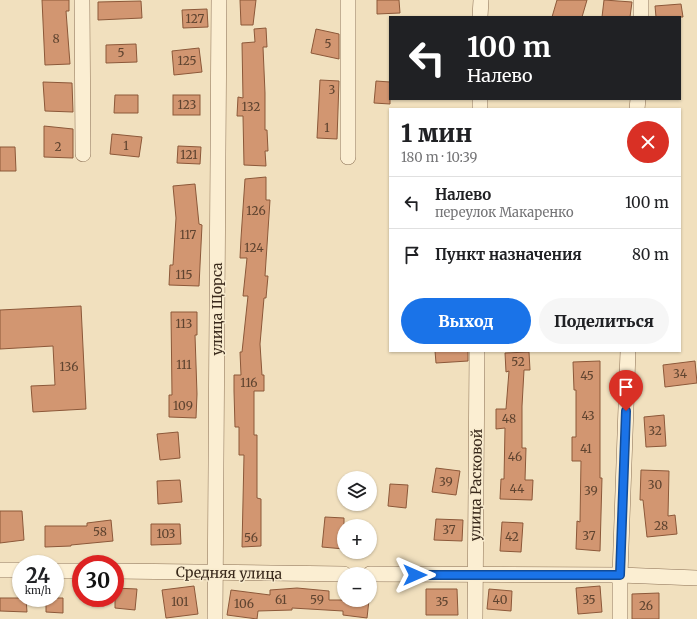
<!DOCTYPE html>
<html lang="ru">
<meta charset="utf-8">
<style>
body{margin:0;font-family:Merriweather,serif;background:#f6f6f6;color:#202124;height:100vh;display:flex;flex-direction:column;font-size:15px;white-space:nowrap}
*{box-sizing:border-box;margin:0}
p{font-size:13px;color:#757577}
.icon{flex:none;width:22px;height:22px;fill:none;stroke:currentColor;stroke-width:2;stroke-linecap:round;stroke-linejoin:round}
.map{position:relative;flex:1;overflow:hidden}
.drawer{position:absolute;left:389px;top:108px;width:292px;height:244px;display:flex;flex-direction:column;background:#fff;border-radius:0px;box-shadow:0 1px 3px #0004}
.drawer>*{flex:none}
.top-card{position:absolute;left:389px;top:16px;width:292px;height:84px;border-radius:0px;box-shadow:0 1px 3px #0004;background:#202124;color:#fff;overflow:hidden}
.controls{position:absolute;left:337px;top:471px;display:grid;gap:8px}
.controls a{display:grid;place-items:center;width:40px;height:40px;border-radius:50%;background:#fff;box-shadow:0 1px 3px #0004;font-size:20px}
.speed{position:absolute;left:12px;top:555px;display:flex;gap:8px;font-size:20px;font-weight:700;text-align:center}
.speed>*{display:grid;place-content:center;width:52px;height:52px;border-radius:50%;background:#fff;box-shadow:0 1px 3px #0004;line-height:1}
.speed small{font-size:10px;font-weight:400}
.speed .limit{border:6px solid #d22;background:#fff;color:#111}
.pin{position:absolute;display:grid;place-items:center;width:34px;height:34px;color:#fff;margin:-41px -17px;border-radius:50% 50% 50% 0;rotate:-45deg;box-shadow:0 0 4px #0007}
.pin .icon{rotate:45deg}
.me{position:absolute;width:44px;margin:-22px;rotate:90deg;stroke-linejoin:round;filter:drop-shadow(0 0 3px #0008)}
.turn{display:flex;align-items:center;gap:14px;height:84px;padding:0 12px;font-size:18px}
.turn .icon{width:52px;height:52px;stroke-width:2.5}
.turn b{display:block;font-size:28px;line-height:34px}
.round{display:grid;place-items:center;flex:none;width:42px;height:42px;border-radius:21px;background:#f6f6f6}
.summary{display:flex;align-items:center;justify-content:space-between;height:68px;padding:0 12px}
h1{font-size:24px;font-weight:800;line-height:30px}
.action{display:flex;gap:8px;margin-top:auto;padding:8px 12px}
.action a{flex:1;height:46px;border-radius:24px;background:#1a73e8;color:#fff;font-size:16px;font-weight:800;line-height:46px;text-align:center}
.action a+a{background:#f6f6f6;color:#202124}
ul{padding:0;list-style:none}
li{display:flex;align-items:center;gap:12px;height:52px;padding:0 12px;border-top:1px solid #e0e0e0}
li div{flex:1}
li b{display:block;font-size:15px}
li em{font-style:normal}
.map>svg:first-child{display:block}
</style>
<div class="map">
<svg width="697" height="619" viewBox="0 0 697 619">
<rect width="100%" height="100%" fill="#f1e0be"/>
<g fill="#d29671" stroke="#8c5839">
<path d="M42,0H69V11H66L70,64L45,65Z"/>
<path d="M240,0H256L253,25H241Z"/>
<path d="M377,0H399L400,13L377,14Z"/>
<path d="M557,0H587L582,17H552Z"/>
<path d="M604,0L632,2L630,17H602Z"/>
<path d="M141,1L142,18L98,20V2Z"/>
<path d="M681,4L683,17H656L655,6Z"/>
<path d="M207,9L208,27L183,28L182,10Z"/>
<path d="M266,28L267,47H263L265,93V130H267L268,151H265L266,166L244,165L243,116H237L238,97L243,98L242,43L255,42L254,29Z"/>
<path d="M316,29L339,34V59L311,53Z"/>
<path d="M136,44L137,62L106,63V45Z"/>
<path d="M199,48L202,72L174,75L172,51Z"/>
<path d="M320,80L339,81L337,139L317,138Z"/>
<path d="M376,81L390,82V104L374,103Z"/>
<path d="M43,82L72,83L73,112L45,111Z"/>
<path d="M115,95H138V113H114Z"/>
<rect x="173" y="95" width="27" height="20"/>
<path d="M44,126L73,129V158L44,157Z"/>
<path d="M112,134L142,137L139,157L110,154Z"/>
<path d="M178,146L201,147L200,164L177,163Z"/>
<path d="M0,147H15L16,171H0Z"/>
<path d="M266,177V200H270L265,276H268L266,298H264L260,344L262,375H264V391H254V435H257V498L261,499V546L242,547L244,455H239V427H235L234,391V375H241L240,352H242L248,296H243L247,258H240L241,238L245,179Z"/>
<path d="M195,184L199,224L202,225L199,286L169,285L170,265H173L176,218L173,186Z"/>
<path d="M81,306L86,409L33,412L31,386L55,385L53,346L0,349V310Z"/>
<path d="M171,312H197V335H195L197,394L196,418L169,417V395H172Z"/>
<path d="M435,351H468V361L436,363Z"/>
<path d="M529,352L530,370H524L522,406V448H526L525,480H533L532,500L500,499L501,479H504L505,428L496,429V409H506L509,371L506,372L505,353Z"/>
<path d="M600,361V478H602L600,551L576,549L577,521L580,522L581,461H572V437H576V390H574L573,362Z"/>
<path d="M695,361L697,383L665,387L663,365Z"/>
<path d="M664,415L666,446L646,447L644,417Z"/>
<path d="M178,432L180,458L160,460L157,434Z"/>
<path d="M436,468L460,471L456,495L432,492Z"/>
<path d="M641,470L669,471L668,516L675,515L677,534L647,537L643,500H640Z"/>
<path d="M180,480L182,502L158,504L157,481Z"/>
<path d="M390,484L408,485L406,508L388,506Z"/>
<path d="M0,511H22L24,540L0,543Z"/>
<path d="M325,517L344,518V549L322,547Z"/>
<path d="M436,519L463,520L462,541L434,540Z"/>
<path d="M111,520L113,541L71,545V546L45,547V526H87V523Z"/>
<path d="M502,522L523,523L521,552L500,551Z"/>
<path d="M151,524H180L181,544L151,545Z"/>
<path d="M194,586L198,614L166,618L162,590Z"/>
<path d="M600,586L602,612L578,614L576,588Z"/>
<path d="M115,588L137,589L135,610L115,608Z"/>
<path d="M297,588L329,591V600H369L367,618L343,615V611L292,608V610L258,611L257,619L227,615L231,590L270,595V590Z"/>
<path d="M426,589H457L458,615H426Z"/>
<path d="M489,589L512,591L511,611L487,609Z"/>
<path d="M659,593V619H632V594Z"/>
<path d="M0,598H26L27,612L0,611Z"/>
<path d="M46,598H63V613L46,612Z"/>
</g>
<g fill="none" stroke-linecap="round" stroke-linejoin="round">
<g stroke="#8b7055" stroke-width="16">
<g id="minor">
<path d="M82,0L83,154"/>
<path d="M480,17L481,0"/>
<path d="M641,17V0"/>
<path d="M480,109V99"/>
<path d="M637,109L638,99"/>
<path d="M348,157V0"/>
<path d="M0,570H21"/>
<path d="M55,571H81"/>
<path d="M115,571L344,574"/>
<path d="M370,574L620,575L697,578"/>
<path d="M215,619L219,0"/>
<path d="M475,619L477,351"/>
<path d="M620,619V575L628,351"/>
</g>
</g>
<use href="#minor" stroke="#fbeed2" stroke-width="15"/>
</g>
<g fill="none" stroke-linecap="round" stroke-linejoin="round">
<g stroke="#114b97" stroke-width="10">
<path id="route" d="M415,575H620L626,411"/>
</g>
<use href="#route" stroke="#1a73e8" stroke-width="7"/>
</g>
<g text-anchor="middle" stroke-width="3" stroke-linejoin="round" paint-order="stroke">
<g font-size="12" fill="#5f4430">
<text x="195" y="23">127</text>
<text x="56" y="43">8</text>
<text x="328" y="48">5</text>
<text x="121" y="57">5</text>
<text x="187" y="65">125</text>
<text x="332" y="94">3</text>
<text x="187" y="109">123</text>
<text x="251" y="111">132</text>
<text x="327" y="132">1</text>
<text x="126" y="150">1</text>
<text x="58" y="151">2</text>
<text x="189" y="159">121</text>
<text x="256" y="215">126</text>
<text x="188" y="239">117</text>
<text x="254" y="252">124</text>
<text x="184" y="279">115</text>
<text x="184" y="328">113</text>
<text x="518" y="366">52</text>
<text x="184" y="369">111</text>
<text x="69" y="371">136</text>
<text x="680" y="378">34</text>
<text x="587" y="380">45</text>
<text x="249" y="387">116</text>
<text x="183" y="410">109</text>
<text x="588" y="420">43</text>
<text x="509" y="423">48</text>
<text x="655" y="435">32</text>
<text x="586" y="453">41</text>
<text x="515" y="461">46</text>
<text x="446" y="486">39</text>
<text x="655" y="489">30</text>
<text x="517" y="493">44</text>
<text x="591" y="495">39</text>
<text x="661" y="530">28</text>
<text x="449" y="534">37</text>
<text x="100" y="536">58</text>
<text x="166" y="538">103</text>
<text x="589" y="540">37</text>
<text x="512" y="541">42</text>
<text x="251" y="542">56</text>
<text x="281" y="604">61</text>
<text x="317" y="604">59</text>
<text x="500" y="604">40</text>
<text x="589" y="604">35</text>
<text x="180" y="606">101</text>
<text x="442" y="606">35</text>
<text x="244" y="608">106</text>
<text x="646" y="610">26</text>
</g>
<g font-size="14" fill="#39291b" stroke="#f8ebce">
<text transform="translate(217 309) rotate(-90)" y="5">улица Щорса</text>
<text transform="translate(476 485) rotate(-89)" y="5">улица Расковой</text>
<text transform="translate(229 573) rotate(1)" y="5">Средняя улица</text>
</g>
</g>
</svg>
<div class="controls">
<a><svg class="icon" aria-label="layers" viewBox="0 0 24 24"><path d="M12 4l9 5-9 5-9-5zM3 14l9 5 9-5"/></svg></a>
<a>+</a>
<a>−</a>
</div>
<div class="speed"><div>24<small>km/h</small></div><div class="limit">30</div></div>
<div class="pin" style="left:626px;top:411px;background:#d93025"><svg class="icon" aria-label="arrive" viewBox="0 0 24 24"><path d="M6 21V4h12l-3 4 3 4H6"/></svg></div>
<svg class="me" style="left:415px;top:575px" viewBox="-20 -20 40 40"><path d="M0-17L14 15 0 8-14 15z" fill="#1a73e8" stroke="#fff" stroke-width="4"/></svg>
<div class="top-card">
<div class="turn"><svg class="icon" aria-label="left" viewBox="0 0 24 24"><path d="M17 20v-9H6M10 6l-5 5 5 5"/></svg><div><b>100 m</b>Налево</div></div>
</div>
<section class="drawer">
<div class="summary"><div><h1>1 мин</h1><p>180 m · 10:39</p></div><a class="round" style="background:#d93025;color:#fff"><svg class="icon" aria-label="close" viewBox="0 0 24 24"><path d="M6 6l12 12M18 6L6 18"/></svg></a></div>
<ul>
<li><svg class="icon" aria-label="left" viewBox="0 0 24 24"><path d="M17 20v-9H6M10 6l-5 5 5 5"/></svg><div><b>Налево</b><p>переулок Макаренко</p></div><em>100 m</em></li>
<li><svg class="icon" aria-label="arrive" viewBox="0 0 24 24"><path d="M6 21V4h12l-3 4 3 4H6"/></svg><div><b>Пункт назначения</b></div><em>80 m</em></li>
</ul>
<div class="action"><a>Выход</a><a>Поделиться</a></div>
</section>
</div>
